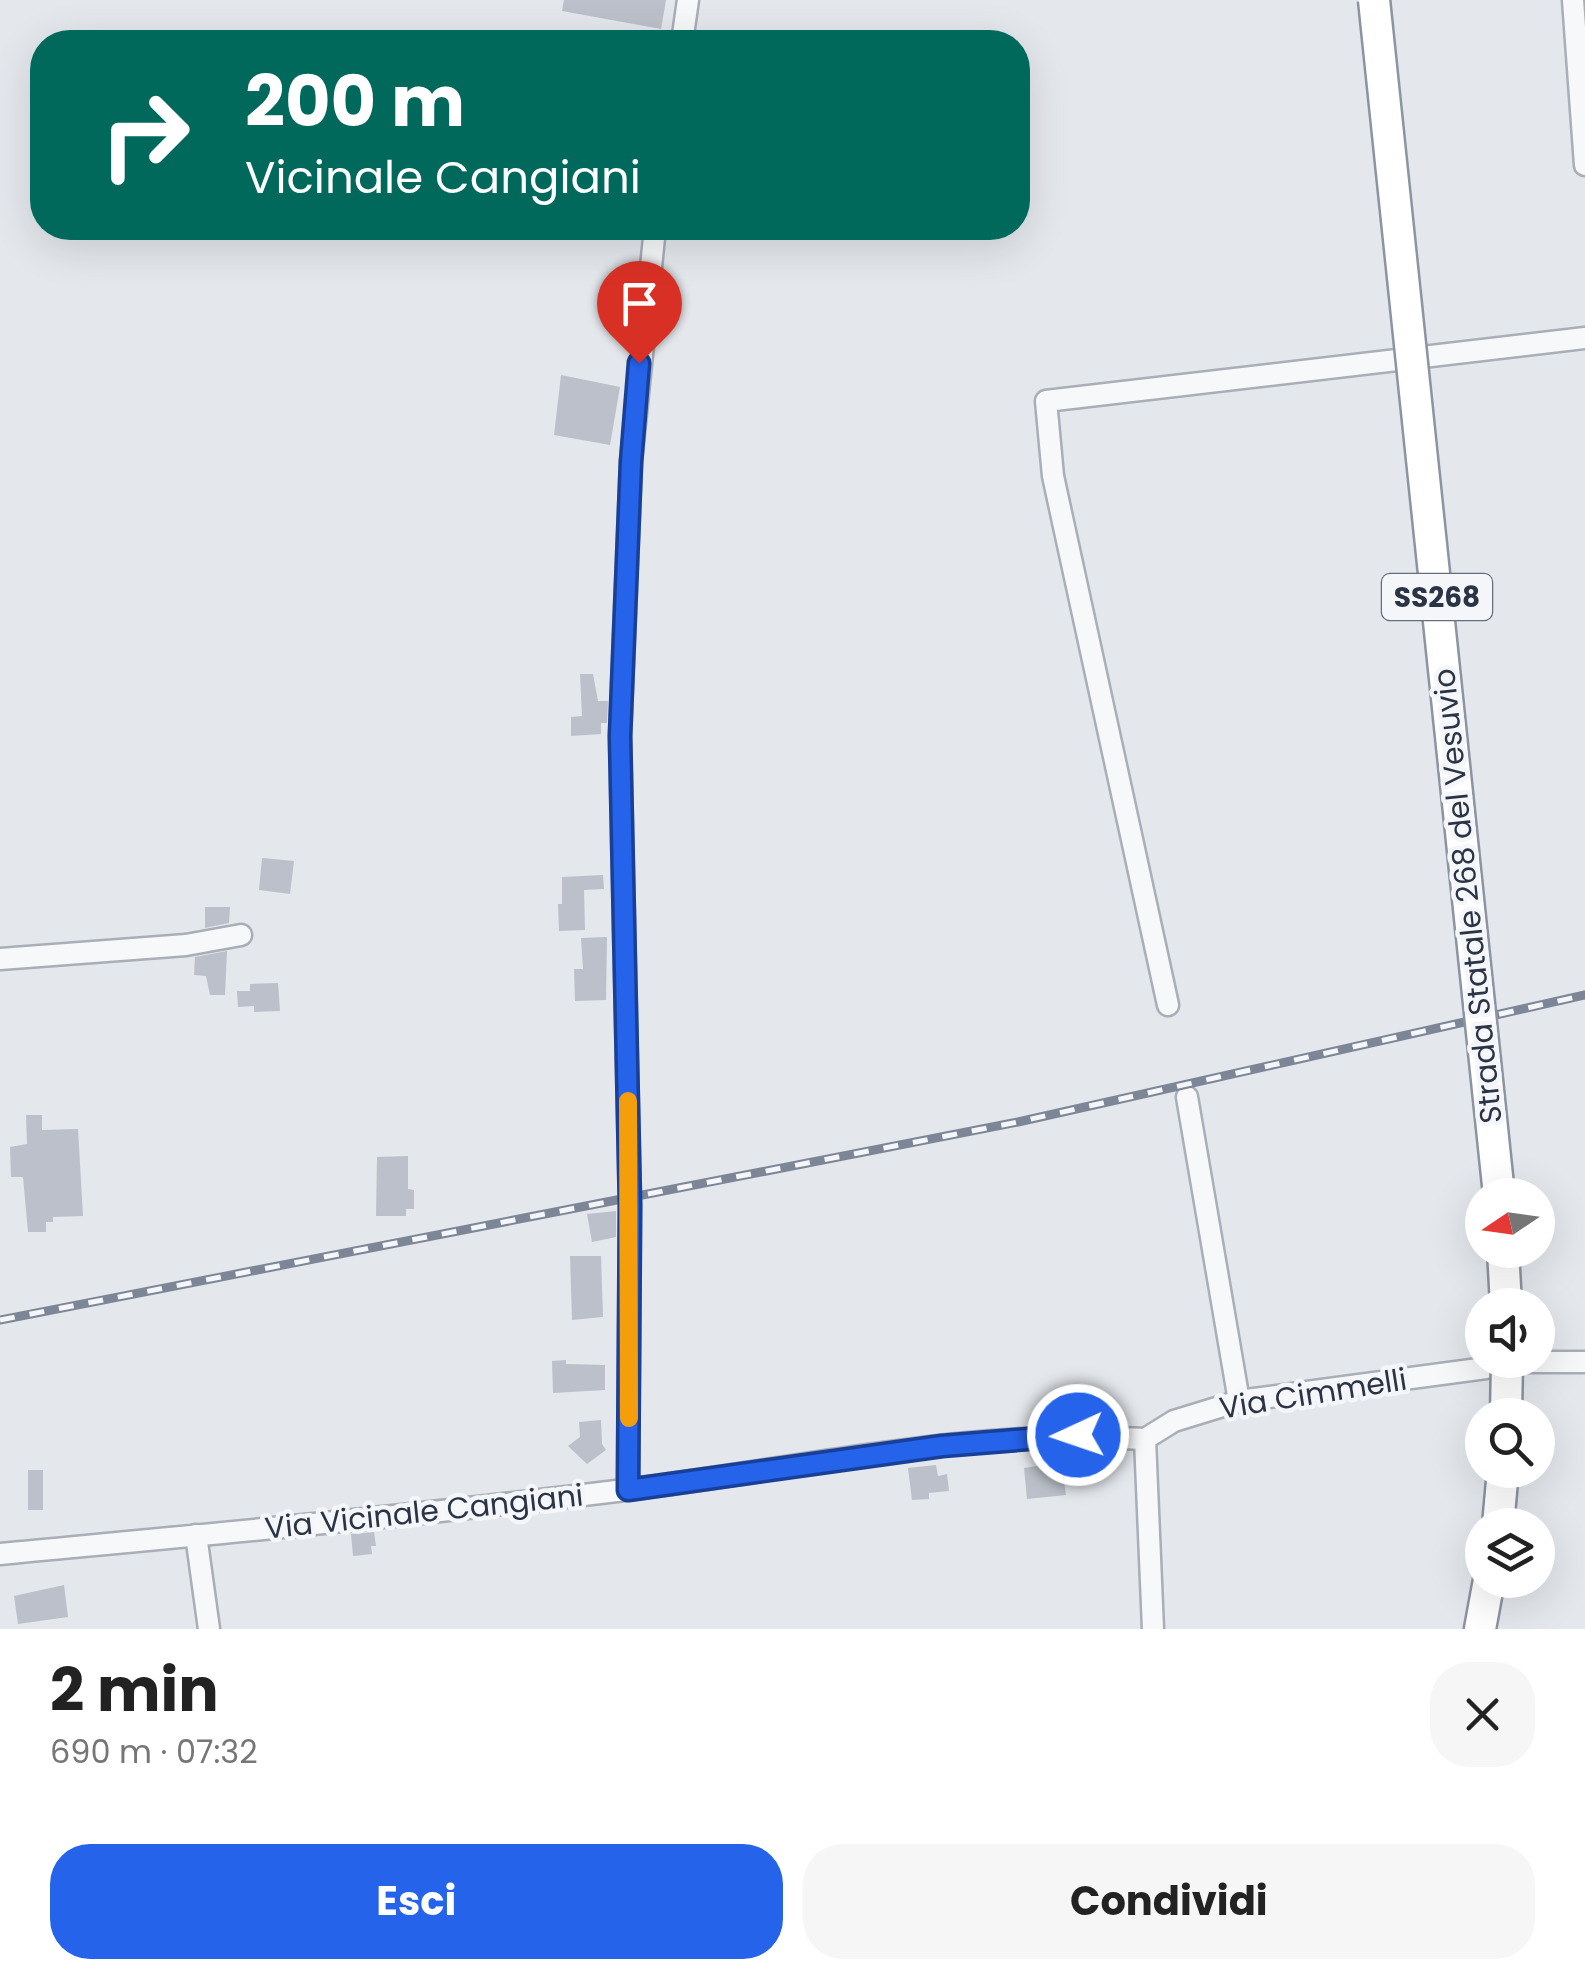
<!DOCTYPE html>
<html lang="it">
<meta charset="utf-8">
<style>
body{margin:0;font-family:Poppins,sans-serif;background:#f6f6f6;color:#222;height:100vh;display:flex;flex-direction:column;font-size:38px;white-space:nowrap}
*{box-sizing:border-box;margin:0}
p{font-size:32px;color:#767676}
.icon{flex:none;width:55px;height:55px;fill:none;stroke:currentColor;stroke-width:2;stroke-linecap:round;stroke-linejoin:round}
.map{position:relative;height:1629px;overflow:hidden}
.side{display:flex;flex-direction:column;background:#fff;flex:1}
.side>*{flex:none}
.banner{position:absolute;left:30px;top:30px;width:1000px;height:210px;border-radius:40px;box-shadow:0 10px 40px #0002;background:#00695c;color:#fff;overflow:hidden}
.needle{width:65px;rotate:257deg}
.controls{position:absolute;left:1465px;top:1178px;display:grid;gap:20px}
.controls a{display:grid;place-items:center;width:90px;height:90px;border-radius:50%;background:#fff;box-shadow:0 10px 40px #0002;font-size:50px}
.pin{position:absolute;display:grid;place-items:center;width:85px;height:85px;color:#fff;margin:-102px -42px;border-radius:50% 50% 50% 0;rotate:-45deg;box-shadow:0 0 10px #0007}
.pin .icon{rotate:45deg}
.me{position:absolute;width:110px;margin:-55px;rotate:267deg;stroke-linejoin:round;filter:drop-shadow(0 0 8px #0008)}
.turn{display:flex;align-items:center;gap:35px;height:210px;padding:0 50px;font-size:45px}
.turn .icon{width:130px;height:130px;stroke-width:2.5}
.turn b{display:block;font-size:70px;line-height:85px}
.round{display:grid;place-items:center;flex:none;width:105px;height:105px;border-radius:40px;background:#f6f6f6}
.overview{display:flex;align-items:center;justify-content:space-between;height:170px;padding:0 50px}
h1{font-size:60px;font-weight:700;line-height:75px}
.cta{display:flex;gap:20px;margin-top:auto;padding:20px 50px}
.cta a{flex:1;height:115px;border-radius:40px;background:#2563eb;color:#fff;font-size:40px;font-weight:700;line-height:115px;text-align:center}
.cta a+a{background:#f6f6f6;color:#222}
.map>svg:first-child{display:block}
</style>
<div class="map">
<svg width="1585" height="1629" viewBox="0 0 1585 1629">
<rect width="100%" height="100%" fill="#e4e7ec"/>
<g fill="#bbc0ca">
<path d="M564,0H666L661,29L562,11Z"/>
<path d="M561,375L620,387L610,445L554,435Z"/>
<path d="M580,674H593L598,701H608L607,723H601V734L571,736V717L582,716Z"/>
<path d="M262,858L294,861L290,894L259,890Z"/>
<path d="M603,875L604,889L584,890L585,930L559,931L558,904H562V877Z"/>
<path d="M205,907H230L229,923L205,928Z"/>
<path d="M607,937L606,1000L575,1001L574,969H583L581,938Z"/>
<path d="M227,951L225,995H210L206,976L194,975L195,957Z"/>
<path d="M278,983L280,1011L254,1012V1006L238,1007L237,991H250V984Z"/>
<path d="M26,1115H42V1130L78,1129L83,1216L53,1217V1222H46V1232H28L23,1177H11L10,1147L27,1144Z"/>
<path d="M408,1156V1189L414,1190V1209H406V1216H376L377,1157Z"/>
<path d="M616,1211V1237L592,1242L587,1214Z"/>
<path d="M570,1256H601L603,1317L572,1320Z"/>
<path d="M566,1360V1364L605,1365V1390L553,1393L552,1361Z"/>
<path d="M601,1420L602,1444L606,1450L587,1464L568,1446L580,1437L579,1422Z"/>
<path d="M1061,1462L1066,1495L1027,1499L1024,1468Z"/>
<path d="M936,1465L938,1476L947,1474L949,1491L929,1493V1499L912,1500L908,1468Z"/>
<rect x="28" y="1470" width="15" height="40"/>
<path d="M374,1532L376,1546H371L372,1554L353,1556L351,1534Z"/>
<path d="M64,1585L68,1617L18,1624L14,1596Z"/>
</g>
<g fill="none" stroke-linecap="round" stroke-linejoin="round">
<g stroke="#a9aeb7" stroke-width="25">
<g id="minor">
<path d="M1573,0L1585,165"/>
<path d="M682,42L688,0"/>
<path d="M0,959L186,945L241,935"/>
<path d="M1168,1005L1053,476L1046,401L1585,338"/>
<path d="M1187,1097L1239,1401"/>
<path d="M1524,1362H1585"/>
<path d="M1145,1439L1174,1421L1239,1401L1486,1368"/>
<path d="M1145,1439L1153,1629"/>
<path d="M628,1489L630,1205L620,736L631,462L655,228"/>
<path d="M196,1535L209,1629"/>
<path d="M0,1554C211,1534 423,1515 633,1489C803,1468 973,1428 1145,1439"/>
</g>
</g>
<g stroke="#8b94a3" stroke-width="35">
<g id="highway">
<path d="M1503,1250L1506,1305"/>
<path d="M1498,1525L1503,1470"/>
<path d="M1480,1629L1489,1580"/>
</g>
</g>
<use href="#minor" stroke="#f7f8fa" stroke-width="20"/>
<use href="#highway" stroke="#fff" stroke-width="30"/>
<g stroke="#7d8696" stroke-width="9">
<path id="rail" d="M0,1320L1018,1122L1585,995"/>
</g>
<use href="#rail" stroke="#f4f6f9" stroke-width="5" stroke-dasharray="15" stroke-linecap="butt"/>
<g stroke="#8b94a3" stroke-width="35" stroke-linecap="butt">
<g id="highway-bridge">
<path d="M1374,0L1499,1195"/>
<path d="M1506,1415L1507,1360"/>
</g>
</g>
<use href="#highway-bridge" stroke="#fff" stroke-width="30"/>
</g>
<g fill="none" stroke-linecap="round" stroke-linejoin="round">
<g stroke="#184099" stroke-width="25">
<path id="route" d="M639,363L631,462L620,736L630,1205L628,1490L942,1446L1078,1435"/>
</g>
<use href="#route" stroke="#2563eb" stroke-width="18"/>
<path stroke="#f59e0b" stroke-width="18" d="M628,1101L629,1418"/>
</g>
<g text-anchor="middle" stroke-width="9" stroke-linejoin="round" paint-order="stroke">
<rect fill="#f4f6f9" stroke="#676e7b" stroke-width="2.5" x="1382" y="574" width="110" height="46" rx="8"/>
<g font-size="28" font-weight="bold" fill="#2b3445">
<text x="1437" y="607">SS268</text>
</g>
<g font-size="30" fill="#2b3445" stroke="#f4f6f9">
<text transform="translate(1468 896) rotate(-96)" y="10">Strada Statale 268 del Vesuvio</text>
<text transform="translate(1313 1394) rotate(-9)" y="10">Via Cimmelli</text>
<text transform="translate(424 1512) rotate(-6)" y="10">Via Vicinale Cangiani</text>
</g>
</g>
</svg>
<div class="controls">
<a><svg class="needle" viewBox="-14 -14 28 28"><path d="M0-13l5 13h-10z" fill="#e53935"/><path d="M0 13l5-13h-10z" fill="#767676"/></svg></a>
<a><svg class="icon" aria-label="sound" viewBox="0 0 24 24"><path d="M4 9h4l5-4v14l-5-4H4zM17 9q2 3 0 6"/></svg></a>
<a><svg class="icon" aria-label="search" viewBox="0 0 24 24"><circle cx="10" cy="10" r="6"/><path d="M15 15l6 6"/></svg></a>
<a><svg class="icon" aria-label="layers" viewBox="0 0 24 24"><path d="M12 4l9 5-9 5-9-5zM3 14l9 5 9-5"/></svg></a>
</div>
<div class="pin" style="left:639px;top:363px;background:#d93025"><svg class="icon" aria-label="arrive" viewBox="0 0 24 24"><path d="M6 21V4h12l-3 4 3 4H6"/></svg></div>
<svg class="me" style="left:1078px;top:1435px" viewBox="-20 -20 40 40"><circle r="17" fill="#2563eb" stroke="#fff" stroke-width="3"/><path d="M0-11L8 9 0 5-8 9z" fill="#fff"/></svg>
<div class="banner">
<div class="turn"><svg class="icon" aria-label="right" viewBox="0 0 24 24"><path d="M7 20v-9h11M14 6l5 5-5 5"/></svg><div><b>200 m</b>Vicinale Cangiani</div></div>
</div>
</div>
<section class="side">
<div class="overview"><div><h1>2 min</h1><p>690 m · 07:32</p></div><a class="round"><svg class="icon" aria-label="close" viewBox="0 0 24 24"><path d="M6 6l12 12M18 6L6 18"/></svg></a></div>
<div class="cta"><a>Esci</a><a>Condividi</a></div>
</section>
